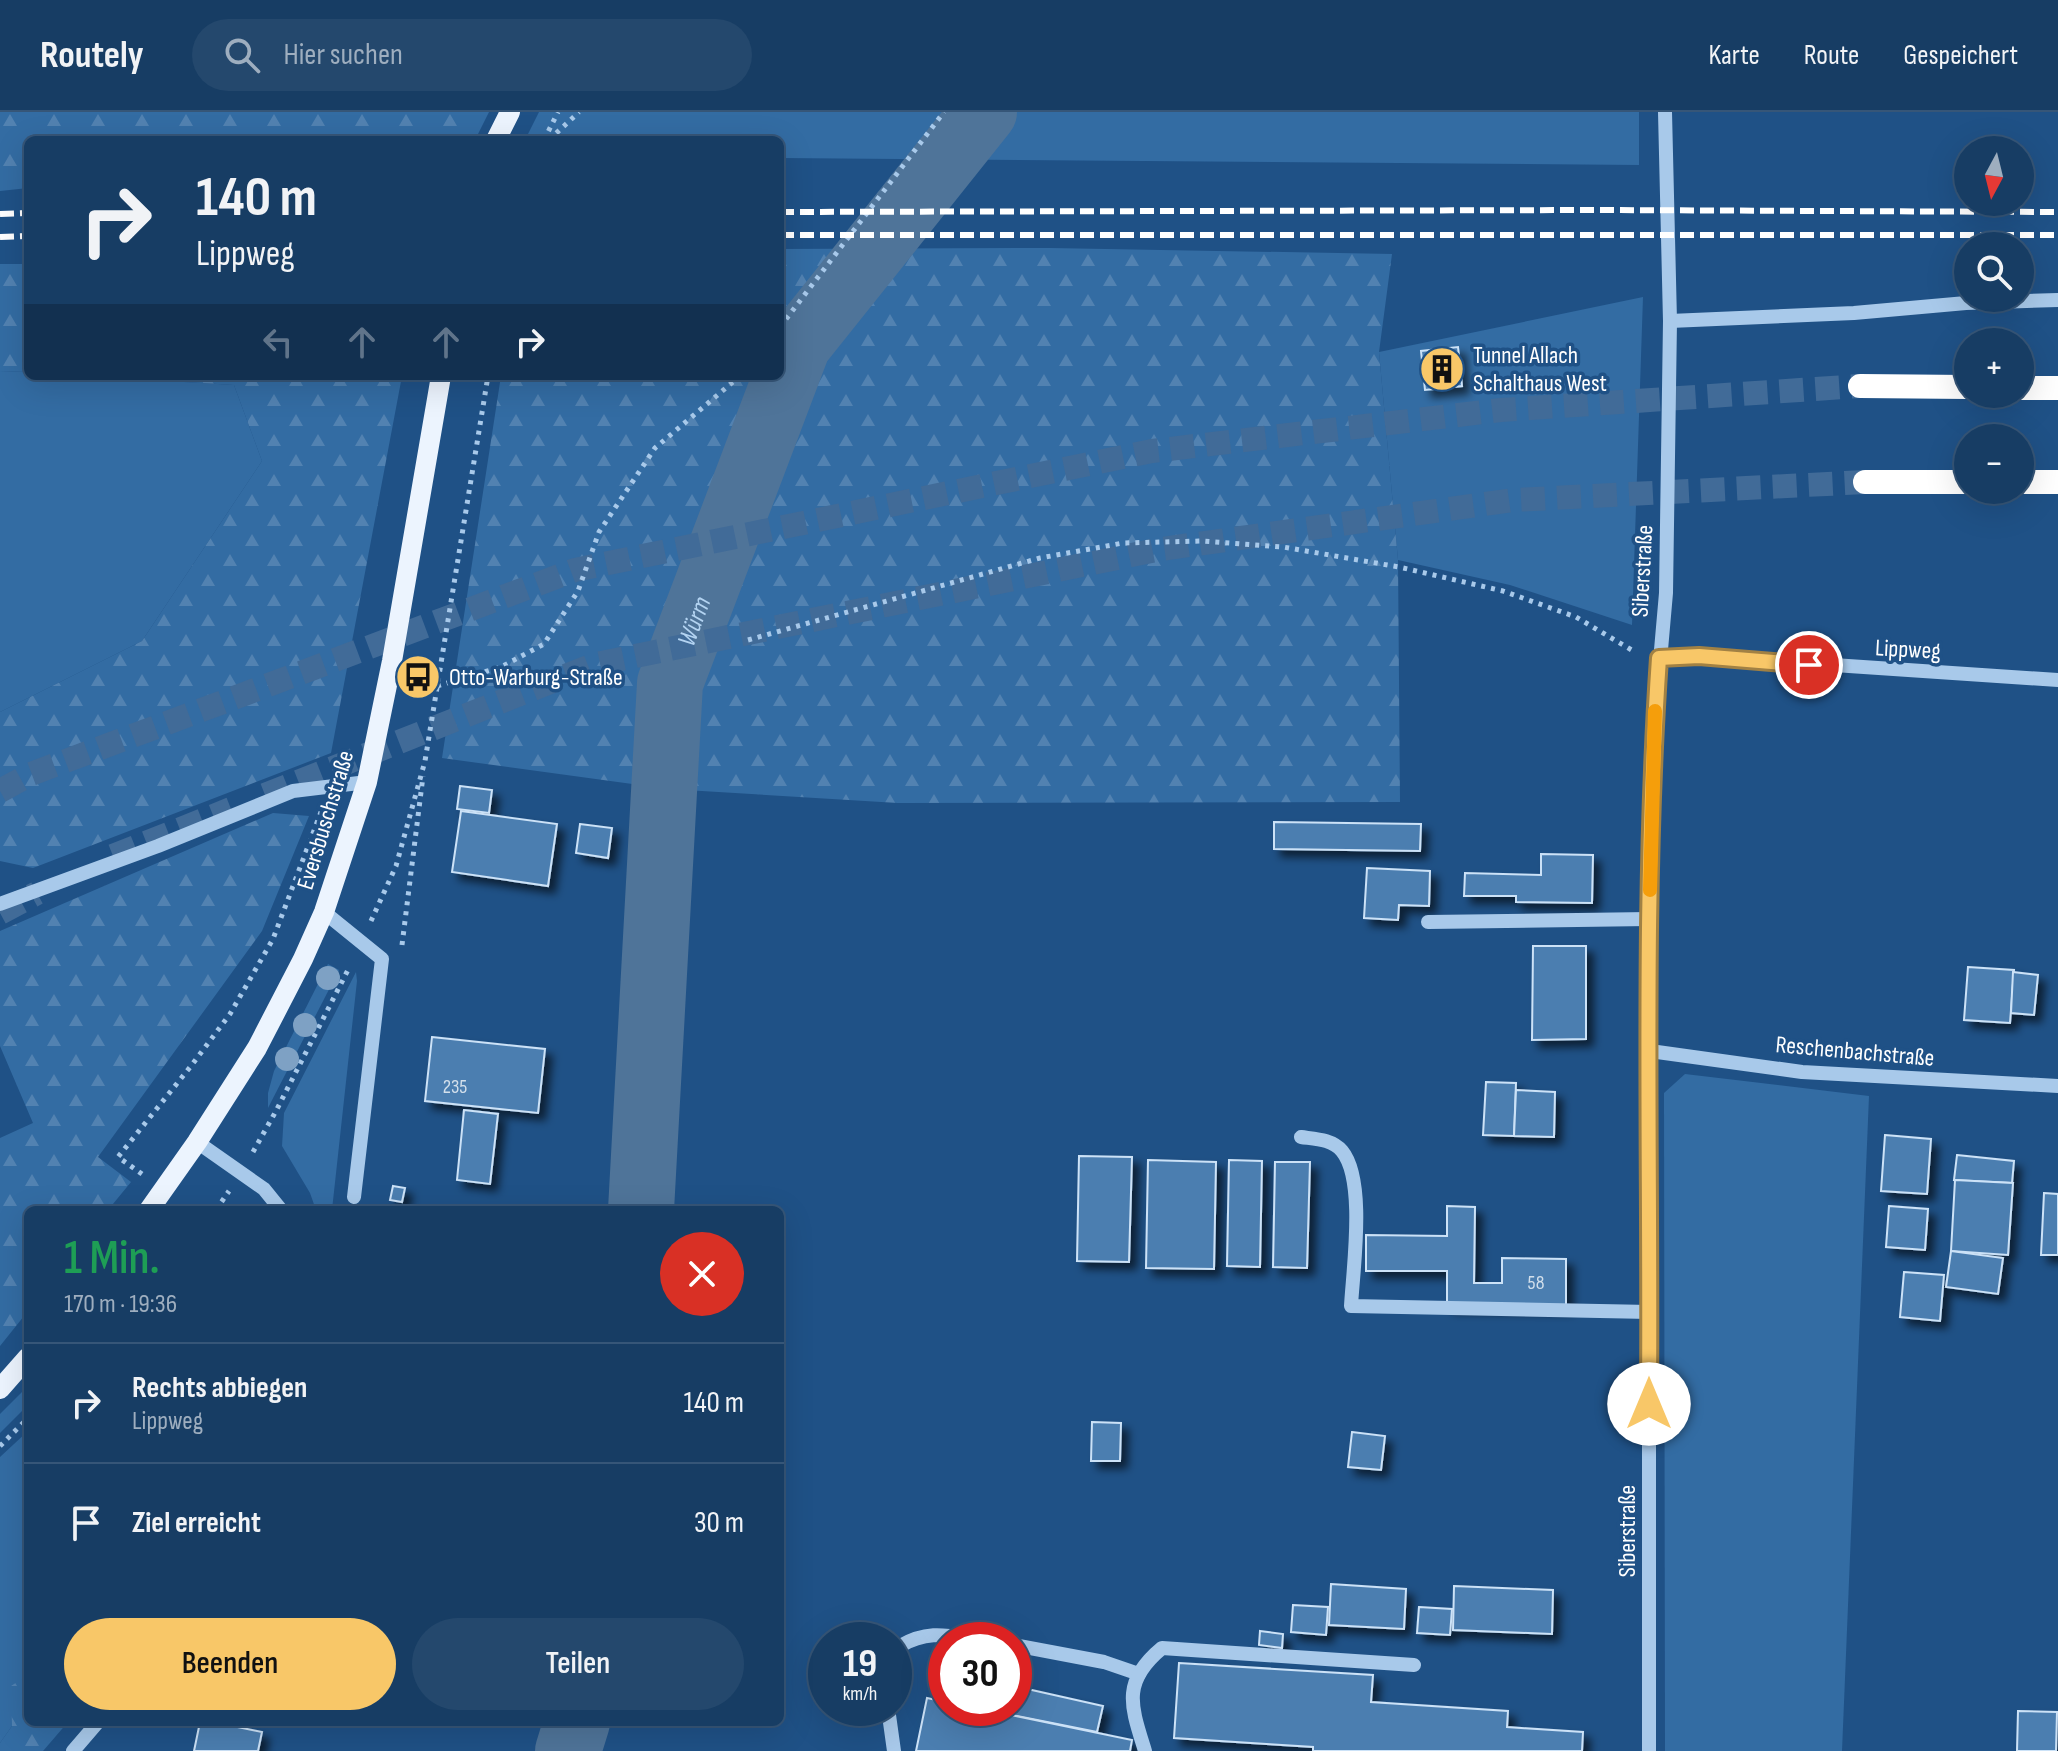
<!DOCTYPE html>
<html lang="de">
<meta charset="utf-8">
<style>
body{margin:0;font-family:"Sofia Sans Condensed",sans-serif;background:#24486d;color:#f1f3f6;height:100vh;display:flex;flex-direction:column;font-size:30px;white-space:nowrap}
*{box-sizing:border-box;margin:0}
p{font-size:26px;color:#9eaebf}
.icon{flex:none;width:44px;height:44px;fill:none;stroke:currentColor;stroke-width:2;stroke-linecap:round;stroke-linejoin:round}
.map{position:relative;flex:1;overflow:hidden}
.panel{position:absolute;left:24px;top:1094px;width:760px;height:520px;display:flex;flex-direction:column;background:#173d64;border-radius:12px;box-shadow:0 8px 32px #0002,0 0 0 2px #365678}
.panel>*{flex:none}
.guide{position:absolute;left:24px;top:24px;width:760px;height:244px;border-radius:12px;box-shadow:0 8px 32px #0002,0 0 0 2px #365678;background:#173d64;color:#f1f3f6;overflow:hidden}
.needle{width:52px;rotate:187deg}
.fabs{position:absolute;left:1954px;top:24px;display:grid;gap:16px}
.fabs a{display:grid;place-items:center;width:80px;height:80px;border-radius:50%;background:#173d64;box-shadow:0 8px 32px #0002,0 0 0 2px #365678;font-size:40px}
.speed{position:absolute;left:808px;top:1510px;display:flex;gap:16px;font-size:40px;font-weight:700;text-align:center}
.speed>*{display:grid;place-content:center;width:104px;height:104px;border-radius:50%;background:#173d64;box-shadow:0 8px 32px #0002,0 0 0 2px #365678;line-height:1}
.speed small{font-size:20px;font-weight:400}
.speed .limit{border:12px solid #d22;background:#fff;color:#111}
.pin{position:absolute;display:grid;place-items:center;width:68px;height:68px;color:#fff;margin:-34px;border:4px solid #fff;border-radius:50%;box-shadow:0 2px 8px #0007}
.me{position:absolute;width:88px;margin:-44px;rotate:0deg;stroke-linejoin:round;filter:drop-shadow(0 0 6px #0008)}
.turn{display:flex;align-items:center;gap:28px;height:168px;padding:0 40px;font-size:36px}
.turn .icon{width:104px;height:104px;stroke-width:2.5}
.turn b{display:block;font-size:56px;line-height:68px}
.lanes{display:flex;align-items:center;height:76px;padding:0 40px;background:#0003;justify-content:center;gap:40px;direction:ltr}
.lanes .off{opacity:.35}
.round{display:grid;place-items:center;flex:none;width:84px;height:84px;border-radius:42px;background:#24486d}
.head{display:flex;align-items:center;justify-content:space-between;height:136px;padding:0 40px}
h1{font-size:48px;font-weight:600;line-height:60px;color:#1e9e55}
.cta{display:flex;gap:16px;margin-top:auto;padding:16px 40px}
.cta a{flex:1;height:92px;border-radius:48px;background:#f8c768;color:#111;font-size:32px;font-weight:600;line-height:92px;text-align:center}
.cta a+a{background:#24486d;color:#f1f3f6}
ul{padding:0;list-style:none}
li{display:flex;align-items:center;gap:24px;height:120px;padding:0 40px;border-top:2px solid #365678}
li div{flex:1}
li b{display:block;font-size:30px}
li em{font-style:normal}
header{display:flex;align-items:center;gap:48px;box-sizing:border-box;height:112px;padding:0 40px;background:#173d64;border-bottom:2px solid #365678}
header strong{font-size:38px}
nav{display:flex;gap:44px;margin-inline-start:auto;font-size:28px}
.search{width:560px;height:72px;background:#24486d;display:flex;align-items:center;gap:20px;box-sizing:border-box;padding:0 28px;border-radius:44px;color:#9eaebf;font-size:30px}
.map>svg:first-child{display:block}
</style>
<header>
<strong>Routely</strong>
<div class="search"><svg class="icon" aria-label="search" viewBox="0 0 24 24"><circle cx="10" cy="10" r="6"/><path d="M15 15l6 6"/></svg>Hier suchen</div>
<nav><a>Karte</a><a>Route</a><a>Gespeichert</a></nav>
</header>
<div class="map">
<svg width="2058" height="1639" viewBox="0 0 2058 1639">
<defs>
<pattern id="forest-firs" width="22" height="20" patternUnits="userSpaceOnUse" patternTransform="scale(2)"><rect width="22" height="20" fill="#336ca3"/><path d="M5 1l3.5 6h-7zM16 11l3.5 6h-7z" fill="#5282b1"/></pattern>
<filter id="shadow"><feDropShadow dx="7" dy="7" stdDeviation="4" flood-color="#0009"/></filter>
</defs>
<rect width="100%" height="100%" fill="#1f5186"/>
<g fill="#336ca3">
<path d="M539,0H1639V53L780,46V28H525Z"/>
<path d="M1643,185L1632,513L1510,473L1398,448L1379,240Z"/>
<path d="M0,259L28,260V264H85L234,273L262,349L142,529L0,600Z"/>
<path d="M328,852L339,858L268,996V981L274,959Z"/>
<path d="M356,860L357,869L332,1098H316L310,1081L282,1034L284,1001Z"/>
<path d="M1685,962L1869,984L1842,1639H1665L1664,981Z"/>
<path d="M28,1274V1293L0,1321V1302Z"/>
<path d="M28,1319V1563L12,1575V1614L0,1631V1345Z"/>
</g>
<g fill="url(#forest-firs)">
<path d="M0,0H489L475,28H28V76L0,79Z"/>
<path d="M1049,136L1392,142L1379,240L1398,448L1400,690L898,691L669,677L442,646L501,264H780V137Z"/>
<path d="M0,152H28V260L0,259Z"/>
<path d="M85,264H402L331,641L33,756L0,749V600L142,529L262,349L234,273Z"/>
<path d="M273,701L309,704L262,819L98,1045L131,1070L108,1098H28V1199L0,1234V1026L33,1011L0,934V819Z"/>
<path d="M28,1563V1610H68L43,1639H0V1631L12,1614L11,1574Z"/>
</g>
<g fill="none" stroke-linecap="round" stroke-linejoin="round">
<g stroke="#4f7499" stroke-width="66">
<path id="s1" d="M641,1098L670,571L798,233L984,0"/>
<path d="M568,1639L577,1610"/>
</g>
</g>
<g fill="#4c7eb0" stroke="#cce2f7" stroke-width="2" filter="url(#shadow)">
<path d="M1458,235L1462,274L1425,278L1421,239Z"/>
<path d="M460,674L492,678L489,701L457,697Z"/>
<path d="M461,699L557,712L548,774L452,760Z"/>
<path d="M1274,710L1421,712L1420,739L1274,737Z"/>
<path d="M580,712L612,716L608,746L576,741Z"/>
<path d="M1541,742L1593,743L1592,791L1516,790V784H1464L1465,761L1541,763Z"/>
<path d="M1367,756L1430,759L1429,794L1399,793L1398,808L1364,806Z"/>
<path d="M1533,834H1586V927L1532,928Z"/>
<path d="M1968,855L2014,858L2010,911L1964,908Z"/>
<path d="M2013,860L2038,863L2034,903L2011,901Z"/>
<path d="M432,925L545,937L538,1001L425,989Z"/>
<path d="M1486,970L1516,971L1514,1024L1483,1023Z"/>
<path d="M1516,978L1555,980L1554,1025L1514,1024Z"/>
<path d="M464,998L498,1002L490,1072L457,1068Z"/>
<path d="M1885,1023L1931,1027L1927,1082L1881,1079Z"/>
<path d="M1957,1043L2014,1049L2012,1071L1954,1068Z"/>
<path d="M1079,1044L1132,1045L1129,1150L1077,1149Z"/>
<path d="M1148,1048L1216,1050L1214,1157L1146,1156Z"/>
<path d="M1229,1048L1262,1049L1260,1155L1227,1154Z"/>
<path d="M1275,1050H1310L1307,1156L1273,1155Z"/>
<path d="M1955,1068L2013,1071L2008,1143L1951,1139Z"/>
<path d="M393,1074L405,1076L402,1090L390,1088Z"/>
<path d="M2044,1081L2058,1082V1143H2041Z"/>
<path d="M1447,1094L1475,1095L1474,1171H1502V1146L1566,1147V1194L1447,1193V1159H1366V1123L1447,1124Z"/>
<path d="M1889,1094L1928,1097L1925,1138L1886,1135Z"/>
<path d="M1951,1139L2003,1146L1998,1182L1946,1175Z"/>
<path d="M1904,1160L1944,1163L1940,1209L1900,1205Z"/>
<path d="M1092,1310L1121,1311L1120,1349H1091Z"/>
<path d="M1352,1320L1385,1324L1381,1358L1348,1355Z"/>
<path d="M1331,1472L1406,1477L1404,1517L1329,1513Z"/>
<path d="M1454,1474L1553,1478L1552,1522L1453,1518Z"/>
<path d="M1293,1493L1328,1495L1326,1523L1291,1520Z"/>
<path d="M1419,1495L1452,1497L1450,1523L1417,1521Z"/>
<path d="M1260,1519L1283,1522L1282,1536L1259,1533Z"/>
<path d="M1179,1551L1373,1563L1371,1590L1508,1599L1507,1615L1583,1620L1582,1639H1313V1635L1174,1626Z"/>
<path d="M1014,1574L1103,1594L1097,1620L977,1596H1014Z"/>
<path d="M927,1586L946,1590V1596H977L1132,1628L1130,1639H916Z"/>
<path d="M2018,1599L2057,1600L2056,1639H2017Z"/>
<path d="M200,1610H213L262,1620L258,1639H194Z"/>
</g>
<g fill="none" stroke-linecap="round" stroke-linejoin="round">
<g stroke="#416b98" stroke-width="24" stroke-dasharray="24 12" stroke-linecap="butt">
<path d="M0,679L31,662L575,458L1152,339L1501,298L1860,274"/>
<path d="M265,683L596,552L1161,437L1514,388L1865,370"/>
<path d="M113,744L231,697"/>
<path d="M0,801L37,781"/>
</g>
<g stroke="#a8c9ea" stroke-width="5" stroke-dasharray="4 6" stroke-linecap="butt">
<path d="M544,28L558,0"/>
<path d="M549,28L579,0"/>
<path d="M780,215L944,0"/>
<path d="M748,528L1040,446L1123,431L1203,429L1283,435L1399,455L1503,479L1576,505L1635,540"/>
<path d="M437,574L501,555L544,532L578,479L599,420L655,336L740,264"/>
<path d="M371,809L396,754L425,649L488,264"/>
<path d="M402,833L423,664"/>
<path d="M253,1040L276,999L350,854"/>
<path d="M142,1062L118,1045L191,954L230,902L273,827L321,700"/>
<path d="M216,1098L229,1079"/>
<path d="M0,1334L28,1306"/>
</g>
<g stroke="#a8c9ea" stroke-width="14">
<path d="M1670,209L1854,201L1966,191L2058,188"/>
<path d="M1659,546L1699,544L2058,568"/>
<path d="M0,792L158,734L293,679L367,670"/>
<path d="M324,800L382,847L354,1085"/>
<path d="M1428,810L1649,807"/>
<path d="M1650,939L1802,960L2058,974"/>
<path d="M1301,1025C1315,1027 1332,1027 1342,1039C1366,1068 1353,1157 1351,1194L1650,1200"/>
<path d="M197,1030L264,1077L281,1098"/>
<path d="M1014,1533L1104,1550L1139,1562"/>
<path d="M894,1552L900,1534C929,1517 949,1524 980,1528"/>
<path d="M888,1596L894,1639"/>
<path d="M73,1639L98,1610"/>
<path d="M1145,1639C1131,1594 1121,1570 1162,1536L1414,1553"/>
<path d="M1649,1639V807L1655,606L1666,481L1670,209L1665,0"/>
</g>
<g stroke="#ecf4fe" stroke-width="20">
<path d="M496,28L510,0"/>
<path d="M149,1098L197,1030L257,936L303,847L324,800L367,670L392,549L441,264"/>
<path d="M0,1277L28,1245"/>
</g>
<g stroke="#fff" stroke-width="24">
<path d="M1860,274L1968,275"/>
<path d="M2020,276H2058"/>
<path d="M1865,370H1968"/>
<path d="M2020,370H2058"/>
</g>
<g stroke="#fff" stroke-width="6" stroke-dasharray="14 6" stroke-linecap="butt">
<path d="M780,100L1596,98L2058,100"/>
<path d="M0,102L28,101"/>
<path d="M780,123H2058"/>
<path d="M0,125L28,124"/>
</g>
</g>
<g fill="#7ea1c4">
<circle cx="328" cy="866" r="12"/>
<circle cx="305" cy="913" r="12"/>
<circle cx="287" cy="947" r="12"/>
</g>
<g fill="none" stroke-linecap="round" stroke-linejoin="round">
<g stroke="#a18144" stroke-width="20">
<path id="route" d="M1649,1292C1651,1044 1642,794 1659,546L1699,544L1809,553"/>
</g>
<use href="#route" stroke="#f8c768" stroke-width="14"/>
<path stroke="#f59e0b" stroke-width="14" d="M1650,778L1655,599"/>
</g>
<defs>
<g id="building-disc" transform="scale(2.3)"><circle r="9.5" fill="#f8c768" stroke="#1f5186"/><path d="M-4-6H4V6H1V3H-1V6H-4ZM-2.5-4.3h1.7v1.8h-1.7ZM.8-4.3h1.7v1.8H.8ZM-2.5-1h1.7V.8h-1.7ZM.8-1h1.7V.8H.8Z" fill="#111"/></g>
<g id="bus-disc" transform="scale(2.3)"><circle r="9.5" fill="#f8c768" stroke="#1f5186"/><path d="M-5-6H5V4H4V6H2V4H-2V6H-4V4H-5ZM-3.5-4V0h7V-4ZM-3.5 1.2v1.5H-2V1.2ZM2 1.2v1.5H3.5V1.2Z" fill="#111"/></g>
</defs>
<g fill-rule="evenodd">
<use href="#building-disc" x="1442" y="257"/>
<use href="#bus-disc" x="418" y="565"/>
</g>
<g text-anchor="middle" stroke-width="7" stroke-linejoin="round" paint-order="stroke">
<g font-size="20" fill="#d2dfeb">
<text x="455" y="981">235</text>
<text x="1536" y="1177">58</text>
</g>
<g font-size="24" fill="#fff" stroke="#1f5186" text-anchor="start">
<text x="1473" y="251">Tunnel Allach<tspan x="1473" dy="28">Schalthaus West</tspan></text>
<text x="449" y="573">Otto-Warburg-Straße</text>
</g>
<g font-size="24" fill="#fff" stroke="#1f5186">
<text transform="translate(1642 459) rotate(-87)" y="8">Siberstraße</text>
<text transform="translate(1908 537) rotate(3)" y="8">Lippweg</text>
<text transform="translate(325 708) rotate(-73)" y="8">Eversbuschstraße</text>
<text transform="translate(1855 939) rotate(5)" y="8">Reschenbachstraße</text>
<text transform="translate(1627 1419) rotate(-90)" y="8">Siberstraße</text>
</g>
<g font-size="26" font-style="italic" fill="#b3d3f1" stroke="#1f5186">
<text dy="9" stroke="none"><textPath href="#s1" startOffset="594">Würm</textPath></text>
</g>
</g>
</svg>
<div class="fabs">
<a><svg class="needle" viewBox="-14 -14 28 28"><path d="M0-13l5 13h-10z" fill="#e53935"/><path d="M0 13l5-13h-10z" fill="#9eaebf"/></svg></a>
<a><svg class="icon" aria-label="search" viewBox="0 0 24 24"><circle cx="10" cy="10" r="6"/><path d="M15 15l6 6"/></svg></a>
<a>+</a>
<a>−</a>
</div>
<div class="speed"><div>19<small>km/h</small></div><div class="limit">30</div></div>
<div class="pin" style="left:1809px;top:553px;background:#d93025"><svg class="icon" aria-label="arrive" viewBox="0 0 24 24"><path d="M6 21V4h12l-3 4 3 4H6"/></svg></div>
<svg class="me" style="left:1649px;top:1292px" viewBox="-20 -20 40 40"><circle r="19" fill="#fff"/><path d="M0-13L10 11 0 6-10 11z" fill="#f8c768"/></svg>
<div class="guide">
<div class="turn"><svg class="icon" aria-label="right" viewBox="0 0 24 24"><path d="M7 20v-9h11M14 6l5 5-5 5"/></svg><div><b>140 m</b>Lippweg</div></div>
<div class="lanes"><svg class="icon off" aria-label="left" viewBox="0 0 24 24"><path d="M17 20v-9H6M10 6l-5 5 5 5"/></svg><svg class="icon off" aria-label="ahead" viewBox="0 0 24 24"><path d="M12 20V5M6 11l6-6 6 6"/></svg><svg class="icon off" aria-label="ahead" viewBox="0 0 24 24"><path d="M12 20V5M6 11l6-6 6 6"/></svg><svg class="icon" aria-label="right" viewBox="0 0 24 24"><path d="M7 20v-9h11M14 6l5 5-5 5"/></svg></div>
</div>
<section class="panel">
<div class="head"><div><h1>1 Min.</h1><p>170 m · 19:36</p></div><a class="round" style="background:#d93025;color:#fff"><svg class="icon" aria-label="close" viewBox="0 0 24 24"><path d="M6 6l12 12M18 6L6 18"/></svg></a></div>
<ul>
<li><svg class="icon" aria-label="right" viewBox="0 0 24 24"><path d="M7 20v-9h11M14 6l5 5-5 5"/></svg><div><b>Rechts abbiegen</b><p>Lippweg</p></div><em>140 m</em></li>
<li><svg class="icon" aria-label="arrive" viewBox="0 0 24 24"><path d="M6 21V4h12l-3 4 3 4H6"/></svg><div><b>Ziel erreicht</b></div><em>30 m</em></li>
</ul>
<div class="cta"><a>Beenden</a><a>Teilen</a></div>
</section>
</div>
